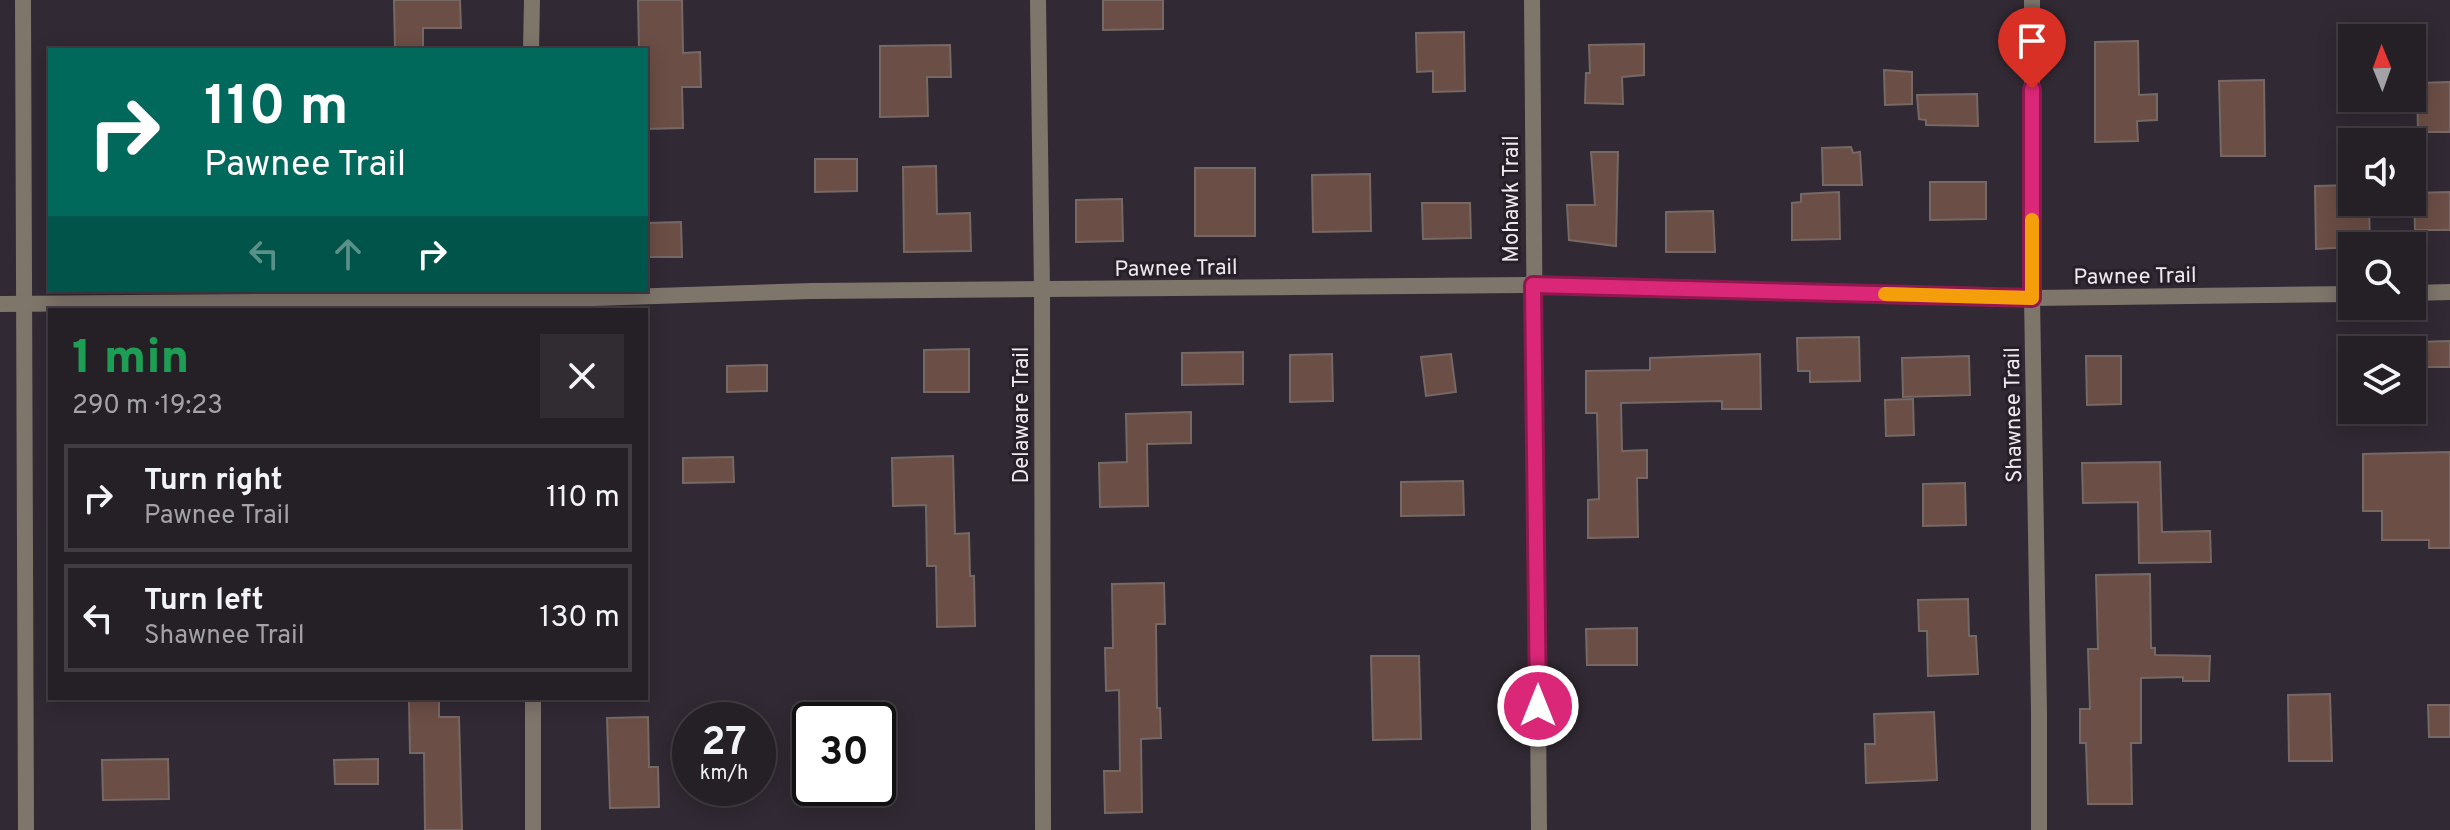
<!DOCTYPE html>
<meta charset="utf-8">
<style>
body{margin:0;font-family:Overpass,sans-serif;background:#312c32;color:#f1f3f6;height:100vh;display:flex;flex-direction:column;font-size:30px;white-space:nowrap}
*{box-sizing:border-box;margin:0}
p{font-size:26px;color:#a3a2a7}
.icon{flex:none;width:44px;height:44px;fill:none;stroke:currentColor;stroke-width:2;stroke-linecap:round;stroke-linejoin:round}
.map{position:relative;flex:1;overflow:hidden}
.panel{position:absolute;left:48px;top:308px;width:600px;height:392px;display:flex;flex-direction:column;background:#251f26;border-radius:0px;box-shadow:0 4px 20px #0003,0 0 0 2px #423d43}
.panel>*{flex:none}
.hud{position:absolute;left:48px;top:48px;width:600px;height:244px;border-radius:0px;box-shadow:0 4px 20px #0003,0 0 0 2px #423d43;background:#00695c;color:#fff;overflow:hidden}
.needle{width:52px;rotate:359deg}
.fabs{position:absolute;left:2338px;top:24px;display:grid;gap:16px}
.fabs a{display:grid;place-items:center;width:88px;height:88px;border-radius:0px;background:#251f26;box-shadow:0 4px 20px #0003,0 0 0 2px #423d43;font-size:40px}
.speed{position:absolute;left:672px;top:702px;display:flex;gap:16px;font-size:40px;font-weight:700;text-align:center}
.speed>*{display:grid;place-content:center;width:104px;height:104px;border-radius:50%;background:#251f26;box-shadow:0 4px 20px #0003,0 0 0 2px #423d43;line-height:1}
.speed small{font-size:20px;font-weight:400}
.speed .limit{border:4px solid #111;border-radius:12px;background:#fff;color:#111}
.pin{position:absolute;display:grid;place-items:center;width:68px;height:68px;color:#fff;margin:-82px -34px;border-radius:50% 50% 50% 0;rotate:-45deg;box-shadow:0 0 8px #0007}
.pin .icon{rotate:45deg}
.me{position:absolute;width:88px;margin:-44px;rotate:0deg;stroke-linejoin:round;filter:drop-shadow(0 0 6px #0008)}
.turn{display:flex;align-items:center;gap:28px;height:168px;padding:0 24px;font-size:36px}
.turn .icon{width:104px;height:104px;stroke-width:2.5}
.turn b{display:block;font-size:56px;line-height:68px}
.lanes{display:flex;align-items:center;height:76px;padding:0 24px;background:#0003;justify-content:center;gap:40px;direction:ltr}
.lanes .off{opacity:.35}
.round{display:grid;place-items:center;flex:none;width:84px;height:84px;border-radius:0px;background:#312c32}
.overview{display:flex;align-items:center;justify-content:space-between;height:136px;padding:0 24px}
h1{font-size:48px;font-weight:800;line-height:60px;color:#1e9e55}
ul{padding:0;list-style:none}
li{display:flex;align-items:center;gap:24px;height:108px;margin:0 16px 12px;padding:0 8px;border:4px solid #423d43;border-radius:0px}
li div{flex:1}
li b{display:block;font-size:30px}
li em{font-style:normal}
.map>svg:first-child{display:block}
</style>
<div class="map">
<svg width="2450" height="830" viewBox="0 0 2450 830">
<rect width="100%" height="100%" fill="#312933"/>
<g fill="#6b4e46" stroke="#766864" stroke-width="2">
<path d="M394,0H460L461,28H423V50H395Z"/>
<path d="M638,0H682L683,53L700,52L701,87H682L683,128L646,129V50H639Z"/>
<path d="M1103,0H1163V29L1103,30Z"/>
<path d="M1464,32L1465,91L1433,92V71L1417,72L1416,33Z"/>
<path d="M2138,41L2139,95L2157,94V120L2137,121L2138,141L2095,142V42Z"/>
<path d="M1644,44V75L1622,77L1623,104L1585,103L1586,73H1590L1589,45Z"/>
<path d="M950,45L951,77H927L928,116L880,117V46Z"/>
<path d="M1884,70L1912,72V104L1885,105Z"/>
<path d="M2264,80L2265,156H2221L2219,81Z"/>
<path d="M2450,82V132H2418L2417,83Z"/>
<path d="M1977,94L1978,126L1926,125V120L1919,119L1917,95Z"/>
<path d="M1851,147L1853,153L1860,152L1862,185H1823L1822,148Z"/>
<path d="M1591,152H1618L1616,246L1569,240L1567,205H1595Z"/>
<path d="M815,159H857V191L815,192Z"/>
<path d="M936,166L937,214L970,213L971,251L904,252L903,167Z"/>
<rect x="1195" y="168" width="60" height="68"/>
<path d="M1370,174L1371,231L1313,232L1312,175Z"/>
<path d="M1930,182H1986V219L1930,220Z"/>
<path d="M2352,185V202H2369L2370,246L2316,249L2315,186Z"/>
<path d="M1839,192L1840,239L1792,240V203L1801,202V194Z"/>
<path d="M2450,192V230H2415L2414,193Z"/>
<path d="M1122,199L1123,241L1076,242V200Z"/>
<path d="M1422,203H1470L1471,238L1423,239Z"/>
<path d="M1713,211L1715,252H1666V212Z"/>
<path d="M681,222L682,257H646V223Z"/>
<path d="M1859,337L1860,381L1810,382V371H1798L1797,338Z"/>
<path d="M2450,341V367H2416V342Z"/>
<path d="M969,349V392H924V350Z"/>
<path d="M1243,352V384L1182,385V353Z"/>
<path d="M1332,354L1333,401L1290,402V355Z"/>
<path d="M1451,354L1456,392L1426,396L1421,357Z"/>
<path d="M1760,354L1761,409H1722V401L1621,403L1622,451L1647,450V478H1637L1638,537L1588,538V500L1599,499L1597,413H1586V371L1650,370V358Z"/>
<path d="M1969,356L1970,395L1903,397L1902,358Z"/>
<path d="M2086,356H2121V404L2087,405Z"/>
<path d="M767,365V391L727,392V366Z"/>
<path d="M1913,399L1914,435L1886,436L1885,400Z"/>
<path d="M1191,412V443L1147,444L1148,506L1100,507L1099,463L1127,462L1126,414Z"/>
<path d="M2450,452V548H2429V540H2382V511H2363V454Z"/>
<path d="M953,456L955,534L969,533L970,576H974L975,626L937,627L936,566H927L926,505L893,506L892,458Z"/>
<path d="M733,457L734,482L683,483V458Z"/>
<path d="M2160,462L2162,532L2210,531L2211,562L2139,563L2138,502L2083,503L2082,463Z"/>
<path d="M1463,481L1464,515L1401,516V482Z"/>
<path d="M1965,483L1966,525L1923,526V484Z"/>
<path d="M2150,574L2151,648H2155V655L2210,656L2209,681H2183V677L2141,678V743H2131L2132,804H2088L2086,743H2080V709H2090L2088,649H2098L2096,575Z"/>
<path d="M1164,583L1165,624H1156L1157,708H1160L1161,738L1141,739L1142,812L1105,813L1104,771H1120L1119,690L1106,691L1105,648H1113L1112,584Z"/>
<path d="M1968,599L1969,636H1976L1978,674L1928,676L1927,631H1919L1918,600Z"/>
<path d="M1637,628V665H1587L1586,629Z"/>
<path d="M1371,656H1419L1421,739L1373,740Z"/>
<path d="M2330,694L2332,761H2289L2288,695Z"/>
<path d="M439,700V717H459L462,830H425L424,753H410L409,701Z"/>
<path d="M2428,705H2450V737H2429Z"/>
<path d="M1934,712L1937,780L1866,783L1865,744H1875L1874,714Z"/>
<path d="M648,717L649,767H658L659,807L610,808L607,718Z"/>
<path d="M168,759L169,799L103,800L102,760Z"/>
<path d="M378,759V784H335L334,760Z"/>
</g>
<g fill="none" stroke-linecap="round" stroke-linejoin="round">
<g stroke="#7e756b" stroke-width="16">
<path d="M23,0L26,830"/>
<path d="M1038,0L1042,291L1043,830"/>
<path d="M1532,0L1539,830"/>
<path d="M531,50L532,0"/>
<path d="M2412,293L2450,292"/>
<path d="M0,304L532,300L812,291L1533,285L2032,298L2352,294"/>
<path d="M533,698V830"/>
</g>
<path stroke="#7e756b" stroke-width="16" d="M2032,0V298L2039,712V830"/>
</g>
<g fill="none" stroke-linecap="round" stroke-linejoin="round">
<g stroke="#8e194d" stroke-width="20">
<path id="route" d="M1538,706L1533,285L2032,298V89"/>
</g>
<use href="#route" stroke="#db2777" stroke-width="14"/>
<path stroke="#f59e0b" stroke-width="14" d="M1885,294L2032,298V220"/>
</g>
<g text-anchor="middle" stroke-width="6" stroke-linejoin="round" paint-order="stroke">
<g font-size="22" fill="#eee9ef" stroke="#272029">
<text transform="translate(1510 199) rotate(-90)" y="8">Mohawk Trail</text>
<text transform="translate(1176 267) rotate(-1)" y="8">Pawnee Trail</text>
<text transform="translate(2135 275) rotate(-1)" y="8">Pawnee Trail</text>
<text transform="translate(1020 415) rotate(-90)" y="8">Delaware Trail</text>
<text transform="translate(2012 415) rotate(-91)" y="8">Shawnee Trail</text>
</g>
</g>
</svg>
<div class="fabs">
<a><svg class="needle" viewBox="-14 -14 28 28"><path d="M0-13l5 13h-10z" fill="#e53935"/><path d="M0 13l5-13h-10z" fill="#a3a2a7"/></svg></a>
<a><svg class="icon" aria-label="sound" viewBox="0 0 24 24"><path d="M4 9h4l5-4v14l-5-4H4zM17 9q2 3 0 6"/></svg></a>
<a><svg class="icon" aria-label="search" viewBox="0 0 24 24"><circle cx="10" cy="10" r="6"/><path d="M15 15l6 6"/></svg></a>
<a><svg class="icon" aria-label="layers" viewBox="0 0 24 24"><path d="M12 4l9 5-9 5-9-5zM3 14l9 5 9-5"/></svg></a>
</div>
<div class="speed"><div>27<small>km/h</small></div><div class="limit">30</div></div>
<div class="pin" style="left:2032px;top:89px;background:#d93025"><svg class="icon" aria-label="arrive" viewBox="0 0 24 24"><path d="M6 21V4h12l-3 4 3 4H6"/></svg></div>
<svg class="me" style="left:1538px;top:706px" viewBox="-20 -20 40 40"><circle r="17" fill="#db2777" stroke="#fff" stroke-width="3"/><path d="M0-11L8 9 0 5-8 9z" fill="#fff"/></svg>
<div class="hud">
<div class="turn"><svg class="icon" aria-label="right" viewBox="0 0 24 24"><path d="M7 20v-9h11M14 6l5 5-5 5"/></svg><div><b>110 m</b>Pawnee Trail</div></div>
<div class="lanes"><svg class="icon off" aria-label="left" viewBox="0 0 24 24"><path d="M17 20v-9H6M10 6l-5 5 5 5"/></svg><svg class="icon off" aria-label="ahead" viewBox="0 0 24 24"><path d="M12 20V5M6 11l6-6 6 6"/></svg><svg class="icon" aria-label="right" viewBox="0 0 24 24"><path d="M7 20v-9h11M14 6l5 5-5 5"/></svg></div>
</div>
<section class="panel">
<div class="overview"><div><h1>1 min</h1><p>290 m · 19:23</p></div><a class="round"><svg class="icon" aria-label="close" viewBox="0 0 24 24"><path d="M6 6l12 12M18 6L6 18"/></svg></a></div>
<ul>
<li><svg class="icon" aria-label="right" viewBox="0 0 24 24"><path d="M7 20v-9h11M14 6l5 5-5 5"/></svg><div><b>Turn right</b><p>Pawnee Trail</p></div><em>110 m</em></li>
<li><svg class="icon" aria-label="left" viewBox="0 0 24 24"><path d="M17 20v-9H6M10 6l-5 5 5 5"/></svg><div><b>Turn left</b><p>Shawnee Trail</p></div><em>130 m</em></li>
</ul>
</section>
</div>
